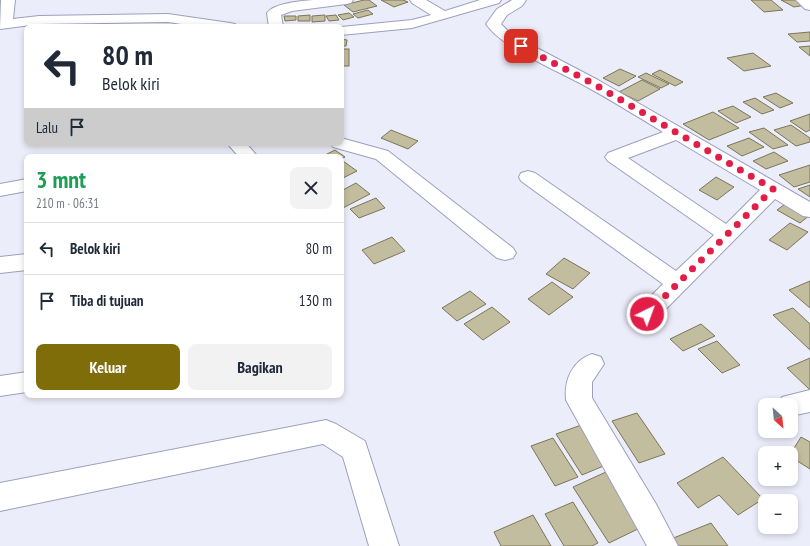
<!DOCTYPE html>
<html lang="id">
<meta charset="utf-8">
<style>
body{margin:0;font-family:"PT Sans Narrow",sans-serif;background:#f2f2f3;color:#1f2937;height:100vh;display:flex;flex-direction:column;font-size:15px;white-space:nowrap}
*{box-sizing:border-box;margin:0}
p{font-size:13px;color:#747a83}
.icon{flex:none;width:22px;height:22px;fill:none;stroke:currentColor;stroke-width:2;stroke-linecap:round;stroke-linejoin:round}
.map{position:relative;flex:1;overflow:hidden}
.details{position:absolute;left:24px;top:154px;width:320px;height:244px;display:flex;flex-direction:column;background:#fff;border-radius:8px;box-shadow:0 2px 6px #0003}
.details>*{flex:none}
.top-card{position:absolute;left:24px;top:24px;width:320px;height:122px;border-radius:8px;box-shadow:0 2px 6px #0003;background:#fff;color:#1f2937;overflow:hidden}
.needle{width:26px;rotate:153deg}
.controls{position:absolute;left:758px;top:398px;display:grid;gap:8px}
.controls a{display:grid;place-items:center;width:40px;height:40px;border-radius:8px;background:#fff;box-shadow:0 2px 6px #0003;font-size:20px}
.pin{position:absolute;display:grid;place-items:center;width:34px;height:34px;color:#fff;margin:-17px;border-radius:8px;box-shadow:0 2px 6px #0006}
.me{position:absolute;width:44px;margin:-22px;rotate:42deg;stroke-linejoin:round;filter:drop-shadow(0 0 3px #0008)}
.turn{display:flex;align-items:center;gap:14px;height:84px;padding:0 12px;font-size:18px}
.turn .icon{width:52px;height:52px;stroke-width:2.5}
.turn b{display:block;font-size:28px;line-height:34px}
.then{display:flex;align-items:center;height:38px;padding:0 12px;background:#0003;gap:8px;font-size:15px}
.round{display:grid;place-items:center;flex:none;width:42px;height:42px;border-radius:8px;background:#f2f2f3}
.head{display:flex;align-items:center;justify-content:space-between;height:68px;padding:0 12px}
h1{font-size:24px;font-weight:700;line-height:30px;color:#1e9e55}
.primary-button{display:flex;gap:8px;margin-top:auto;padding:8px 12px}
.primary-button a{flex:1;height:46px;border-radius:8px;background:#7e6d09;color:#fff;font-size:16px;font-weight:700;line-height:46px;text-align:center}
.primary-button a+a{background:#f2f2f3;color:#1f2937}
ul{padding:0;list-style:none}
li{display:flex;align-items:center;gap:12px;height:52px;padding:0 12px;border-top:1px solid #e0e1e3}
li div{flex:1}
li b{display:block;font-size:15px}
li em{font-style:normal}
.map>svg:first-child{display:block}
</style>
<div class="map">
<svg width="810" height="546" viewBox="0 0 810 546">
<rect width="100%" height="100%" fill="#ecedfa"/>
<g fill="#c3bd9f" stroke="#7b7559">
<path d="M364,0H369L377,6L353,12L344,5Z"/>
<path d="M381,0H403L408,2L394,7Z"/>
<path d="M751,0H771L783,10L764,12Z"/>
<path d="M781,0H797L806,5L794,7Z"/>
<path d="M368,10L373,14L358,18L353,14Z"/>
<path d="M349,13L354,17L343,20L338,15Z"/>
<path d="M310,15V21H298V16Z"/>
<path d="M325,15V21L312,22V16Z"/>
<path d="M336,15L339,20L329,21L326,16Z"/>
<path d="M284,16H296V20L285,21Z"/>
<path d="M810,32V41L797,42L788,34Z"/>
<path d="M341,39L347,40L346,46H341Z"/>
<path d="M810,46V56L799,47Z"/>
<rect x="341" y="49" width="8" height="17"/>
<path d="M753,53L771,66L744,71L727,58Z"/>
<path d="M620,69L636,76L619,86L603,78Z"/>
<path d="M660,70L683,82L675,86L652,74Z"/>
<path d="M646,73L669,84L661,88L638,77Z"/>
<path d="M642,80L660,89L638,101L619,92Z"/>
<path d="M776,93L793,103L780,108L763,97Z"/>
<path d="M755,98L774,110L762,114L743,102Z"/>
<path d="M733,106L751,117L736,123L718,111Z"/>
<path d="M713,112L739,128L709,140L683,124Z"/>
<path d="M810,114V130L806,132L790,121Z"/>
<path d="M791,125L810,138V142L796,146L774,130Z"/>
<path d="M764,128L788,145L773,149L749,132Z"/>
<path d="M391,130L418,141L408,149L381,138Z"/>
<path d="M749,138L764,147L742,156L727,146Z"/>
<path d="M335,150L345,157L341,159V157H321Z"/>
<path d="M774,152L788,161L766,169L753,161Z"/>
<path d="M343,161L357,171L341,179V163Z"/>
<path d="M810,165V182L794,187L779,175Z"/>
<path d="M716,177L734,187L717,200L699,190Z"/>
<path d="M356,183L370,194L341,209V191Z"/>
<path d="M810,185V197L798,189Z"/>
<path d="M376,198L385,208L359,218L350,209Z"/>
<path d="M788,202L810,215L800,223L777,210Z"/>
<path d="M790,223L808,232L787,250L769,240Z"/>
<path d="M392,237L405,251L374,264L362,250Z"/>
<path d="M564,258L590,273L573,289L546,274Z"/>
<path d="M810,281V308L789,290Z"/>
<path d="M552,282L573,297L549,315L528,299Z"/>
<path d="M470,291L486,304L457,321L442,308Z"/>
<path d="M492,307L510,322L483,340L464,324Z"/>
<path d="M793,308L810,324V350L773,315Z"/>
<path d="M701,324L715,336L683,351L670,339Z"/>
<path d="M717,341L740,365L722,373L698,349Z"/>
<path d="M810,358V390L787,368Z"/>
<path d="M637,413L665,454L639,463L612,421Z"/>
<path d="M587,423L613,462L582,475L556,434Z"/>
<path d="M801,437L810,442V469L791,457V453Z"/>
<path d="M553,438L578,477L555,486L531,446Z"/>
<path d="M723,457L763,499L738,515L719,495L698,508L677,483Z"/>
<path d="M606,472L644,526L609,543L573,487Z"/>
<path d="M573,502L598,543L592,546H564L545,514Z"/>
<path d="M533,515L551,546H501L494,532Z"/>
<path d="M711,523L728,546H676L671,539Z"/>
</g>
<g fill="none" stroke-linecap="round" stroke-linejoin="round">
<g stroke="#9d9fbd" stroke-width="2">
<g id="street">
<path d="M1,0H15L13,19L39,16L168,14L230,23L235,24L237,27H201L168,22L39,24L0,29Z"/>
<path d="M313,0H353L351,3L346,4L292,11L281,15L283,27H269L267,13C274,3 301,1 313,0Z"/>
<path d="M410,0H426L445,11L480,0H501L499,3L412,28L341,35V27H340H341L412,20L431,15L412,3Z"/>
<path d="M512,0H526L522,6L507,15L501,24L512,35L598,80L810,202V217L803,216L775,199L655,320L647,323L639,320L635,314L639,308L663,284L521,181L519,177L521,173L528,171L535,173L676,271L714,235L608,161L605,157L608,153L663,132C638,117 613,101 587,87C559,71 503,49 486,24L497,9ZM676,140L760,190L726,224L628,158Z"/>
<path d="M796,0H810V10L805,9Z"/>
<path d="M341,138L388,151L513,248L516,253L513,258L505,260L497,258L376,159L333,147L330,143H341Z"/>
<path d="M227,143H246L258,157H239Z"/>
<path d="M27,179V191L0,196V184Z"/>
<path d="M27,254V270L0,273V257Z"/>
<path d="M592,354L601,357L604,364L592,382V398L656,504L678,546H647L566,400C564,380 572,361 592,354Z"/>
<path d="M27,372V392L0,396V376Z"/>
<path d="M810,390V412L791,416V405H778L782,397Z"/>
<path d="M326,420L336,424L365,441L399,546H369L343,457L323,444L0,511V483Z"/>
</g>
</g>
<use href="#street" fill="#fff" fill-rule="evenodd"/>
</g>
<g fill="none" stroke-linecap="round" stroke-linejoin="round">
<path stroke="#e11d48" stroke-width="7" stroke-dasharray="0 12.6" d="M521,46L592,83L773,189L647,314"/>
</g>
</svg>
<div class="controls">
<a><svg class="needle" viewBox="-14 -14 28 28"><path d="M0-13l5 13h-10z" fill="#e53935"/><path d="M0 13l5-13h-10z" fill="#747a83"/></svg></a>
<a>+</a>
<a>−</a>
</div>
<div class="pin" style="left:521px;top:46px;background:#d93025"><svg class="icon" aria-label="arrive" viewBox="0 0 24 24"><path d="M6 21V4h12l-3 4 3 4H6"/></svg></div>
<svg class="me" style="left:647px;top:314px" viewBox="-20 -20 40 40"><circle r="17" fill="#e11d48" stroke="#fff" stroke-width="3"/><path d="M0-11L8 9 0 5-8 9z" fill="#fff"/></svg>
<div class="top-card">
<div class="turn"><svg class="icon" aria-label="left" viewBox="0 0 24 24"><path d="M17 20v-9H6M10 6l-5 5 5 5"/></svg><div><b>80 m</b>Belok kiri</div></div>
<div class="then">Lalu<svg class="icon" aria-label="arrive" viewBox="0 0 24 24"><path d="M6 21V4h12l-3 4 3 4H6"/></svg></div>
</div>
<section class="details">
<div class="head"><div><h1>3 mnt</h1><p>210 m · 06:31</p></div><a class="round"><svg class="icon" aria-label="close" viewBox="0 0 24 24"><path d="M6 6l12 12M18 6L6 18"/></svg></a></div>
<ul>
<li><svg class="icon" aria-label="left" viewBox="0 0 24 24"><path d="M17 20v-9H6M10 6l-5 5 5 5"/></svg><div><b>Belok kiri</b></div><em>80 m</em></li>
<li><svg class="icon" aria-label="arrive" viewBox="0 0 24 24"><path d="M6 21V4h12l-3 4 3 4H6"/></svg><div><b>Tiba di tujuan</b></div><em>130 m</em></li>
</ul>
<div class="primary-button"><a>Keluar</a><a>Bagikan</a></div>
</section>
</div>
